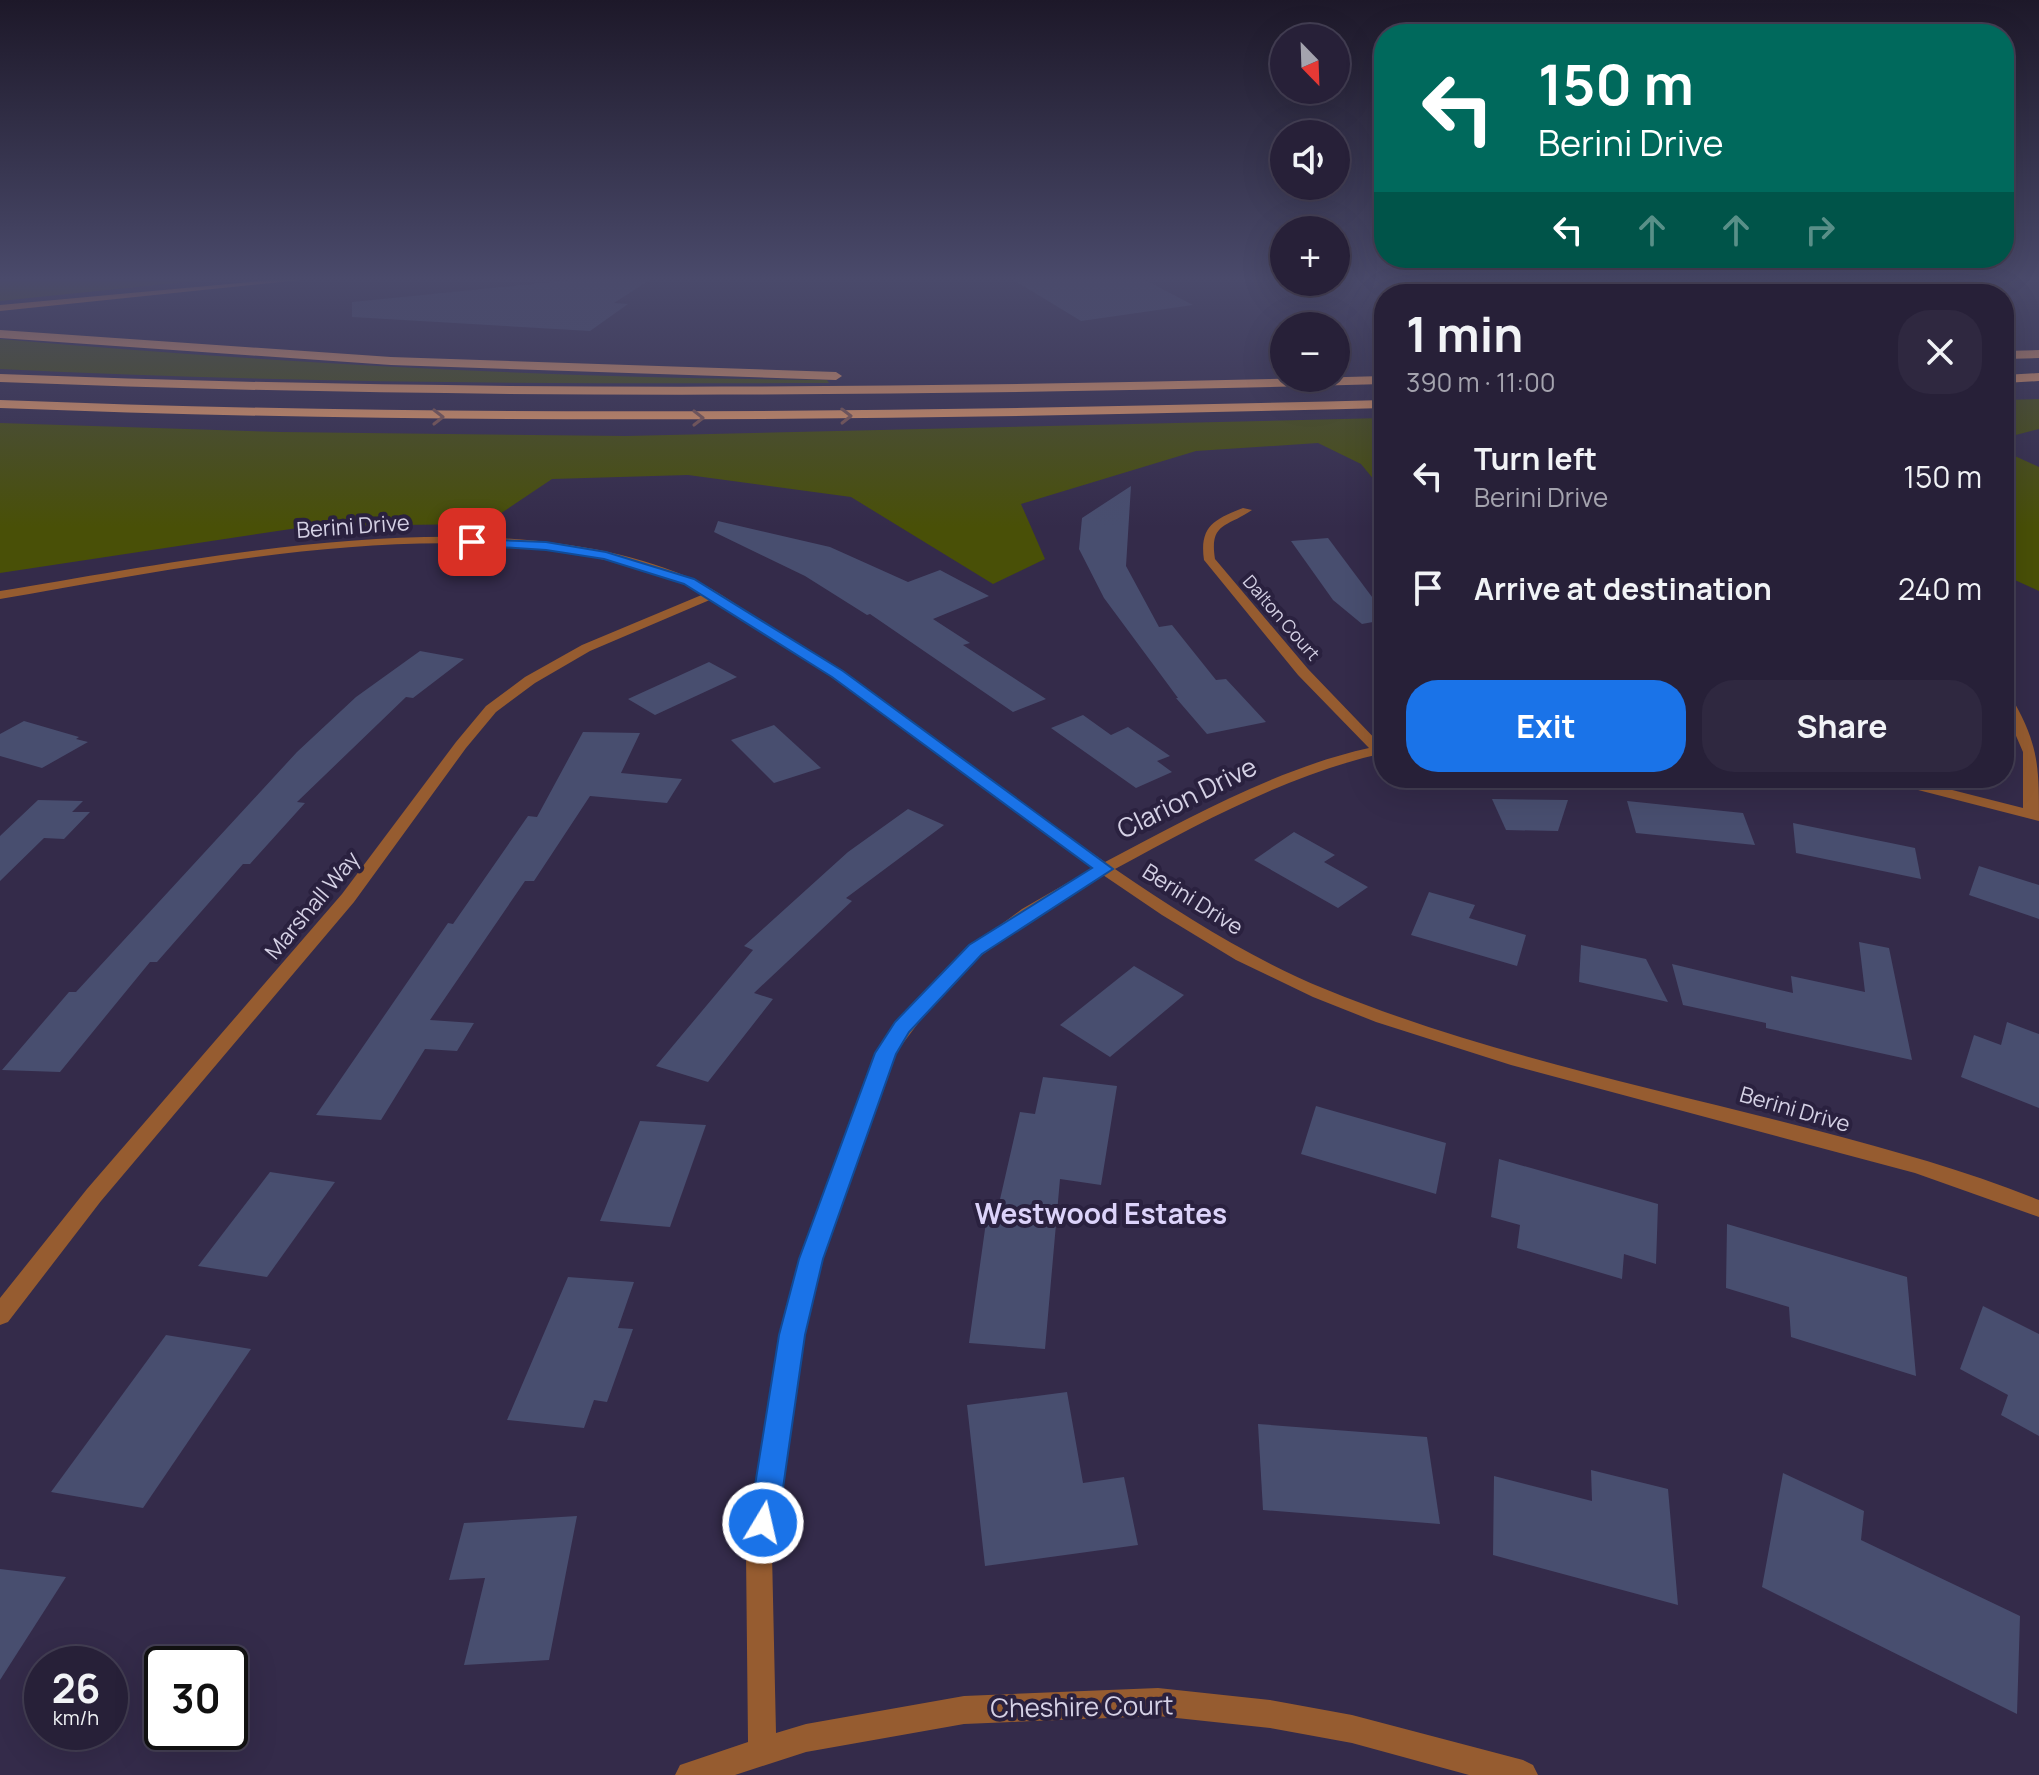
<!DOCTYPE html>
<meta charset="utf-8">
<style>
body{margin:0;font-family:Manrope,sans-serif;background:#2f2840;color:#f1f3f6;height:100vh;display:flex;flex-direction:column;font-size:30px;white-space:nowrap}
*{box-sizing:border-box;margin:0}
p{font-size:26px;color:#a4a3ae}
.icon{flex:none;width:44px;height:44px;fill:none;stroke:currentColor;stroke-width:2;stroke-linecap:round;stroke-linejoin:round}
.map{position:relative;flex:1;overflow:hidden}
.sheet{position:absolute;left:1374px;top:284px;width:640px;height:504px;display:flex;flex-direction:column;background:#272038;border-radius:32px;box-shadow:0 8px 32px #0002,0 0 0 2px #433e53}
.sheet>*{flex:none}
.hud{position:absolute;left:1374px;top:24px;width:640px;height:244px;border-radius:32px;box-shadow:0 8px 32px #0002,0 0 0 2px #433e53;background:#00695c;color:#fff;overflow:hidden}
.needle{width:52px;rotate:157deg}
.fabs{position:absolute;left:1270px;top:24px;display:grid;gap:16px}
.fabs a{display:grid;place-items:center;width:80px;height:80px;border-radius:50%;background:#272038;box-shadow:0 8px 32px #0002,0 0 0 2px #433e53;font-size:40px}
.speed{position:absolute;left:24px;top:1646px;display:flex;gap:16px;font-size:40px;font-weight:700;text-align:center}
.speed>*{display:grid;place-content:center;width:104px;height:104px;border-radius:50%;background:#272038;box-shadow:0 8px 32px #0002,0 0 0 2px #433e53;line-height:1}
.speed small{font-size:20px;font-weight:400}
.speed .limit{border:4px solid #111;border-radius:12px;background:#fff;color:#111}
.pin{position:absolute;display:grid;place-items:center;width:68px;height:68px;color:#fff;margin:-34px;border-radius:16px;box-shadow:0 4px 12px #0006}
.me{position:absolute;width:88px;margin:-44px;rotate:9deg;stroke-linejoin:round;filter:drop-shadow(0 0 6px #0008)}
.turn{display:flex;align-items:center;gap:28px;height:168px;padding:0 32px;font-size:36px}
.turn .icon{width:104px;height:104px;stroke-width:2.5}
.turn b{display:block;font-size:56px;line-height:68px}
.lanes{display:flex;align-items:center;height:76px;padding:0 32px;background:#0003;justify-content:center;gap:40px;direction:ltr}
.lanes .off{opacity:.35}
.round{display:grid;place-items:center;flex:none;width:84px;height:84px;border-radius:32px;background:#2f2840}
.overview{display:flex;align-items:center;justify-content:space-between;height:136px;padding:0 32px}
h1{font-size:48px;font-weight:700;line-height:60px}
.action{display:flex;gap:16px;margin-top:auto;padding:16px 32px}
.action a{flex:1;height:92px;border-radius:32px;background:#1a73e8;color:#fff;font-size:32px;font-weight:700;line-height:92px;text-align:center}
.action a+a{background:#2f2840;color:#f1f3f6}
ul{padding:0;list-style:none}
li{display:flex;align-items:center;gap:24px;height:112px;padding:0 32px}
li div{flex:1}
li b{display:block;font-size:30px}
li em{font-style:normal}
.map>svg:first-child{display:block}
</style>
<div class="map">
<svg width="2039" height="1775" viewBox="0 0 2039 1775">
<rect width="100%" height="100%" fill="#342b4a"/>
<g fill="#495007">
<path d="M0,279H215L0,301Z"/>
<path d="M0,339C275,363 551,378 827,380L829,383C552,384 276,383 0,369Z"/>
<path d="M2039,399V429L2004,438V400Z"/>
<path d="M1384,418V492L1361,464L1318,443L1196,451L1021,504L1045,559L993,584L851,497L688,475L552,479L485,524L311,526L0,573V423L281,432L626,436Z"/>
<path d="M2004,451L2039,467V591L2004,575Z"/>
</g>
<g fill="#484e6f">
<path d="M582,279H651L614,303L628,304L590,331L352,317V302Z"/>
<path d="M1012,279H1143L1193,305L1081,321Z"/>
<path d="M1131,486L1126,566L1159,627L1172,625L1216,680L1226,679L1266,722L1207,734L1176,698H1178L1104,598L1079,549L1082,518Z"/>
<path d="M718,521L830,547L908,582L940,570L989,596L933,619L970,643L963,645L1046,699L1013,712L870,614L867,615L805,576L714,532Z"/>
<path d="M1328,538L1384,613V620L1362,624L1333,600L1291,541Z"/>
<path d="M420,651L464,659L413,698L406,697L297,802L305,803L250,864H243L157,962H150L60,1072L2,1070L69,992H76L297,752L356,697Z"/>
<path d="M709,662L737,677L655,715L628,699Z"/>
<path d="M1083,715L1111,735L1128,727L1170,756L1157,761L1172,772L1136,788L1051,728Z"/>
<path d="M24,721L79,737L76,739L88,742L42,768L0,756V734Z"/>
<path d="M774,725L821,768L774,783L731,740Z"/>
<path d="M583,732L640,733L621,773L682,779L667,803L590,796L534,881H525L430,1020L474,1023L457,1051L425,1049L381,1120L316,1115L448,923L453,924L528,816L537,817Z"/>
<path d="M1492,799L1568,800L1558,831L1506,830Z"/>
<path d="M38,800L83,801L72,812H90L64,839L44,838L0,881V836Z"/>
<path d="M1627,801L1743,813L1755,845L1636,833Z"/>
<path d="M908,809L944,825L846,898L852,901L754,993L773,999L708,1082L656,1066L753,950L744,946L848,852Z"/>
<path d="M1793,823L1915,848L1921,879L1796,853Z"/>
<path d="M1294,832L1335,855L1324,862L1368,887L1338,908L1254,860Z"/>
<path d="M1979,866L2039,885V919L1969,895Z"/>
<path d="M1429,892L1475,905L1469,918L1526,935L1517,966L1411,935Z"/>
<path d="M1859,942L1889,948L1912,1060L1766,1028V1023L1683,1005L1672,964L1793,993L1791,976L1865,992Z"/>
<path d="M1581,945L1646,959L1668,1002L1579,982Z"/>
<path d="M1134,966L1184,995L1110,1057L1060,1025Z"/>
<path d="M2007,1022L2039,1034V1108L1961,1077L1974,1035L2001,1045Z"/>
<path d="M1043,1077L1117,1086L1101,1185L1060,1179L1045,1349L969,1343L988,1208H998L1020,1112L1035,1114Z"/>
<path d="M1316,1106L1446,1143L1436,1194L1301,1154Z"/>
<path d="M640,1121L706,1125L670,1227L600,1221Z"/>
<path d="M1499,1159L1658,1204L1656,1264L1624,1254L1622,1279L1517,1248L1520,1225L1491,1217Z"/>
<path d="M270,1172L335,1182L267,1277L198,1266Z"/>
<path d="M1727,1224L1907,1277L1916,1376L1791,1337L1789,1307L1726,1288Z"/>
<path d="M568,1277L634,1282L618,1328L633,1329L607,1402L594,1400L584,1428L507,1420Z"/>
<path d="M1983,1306L2039,1334V1436L2001,1415L2008,1395L1960,1369Z"/>
<path d="M166,1335L251,1349L143,1508L51,1492Z"/>
<path d="M1067,1392L1083,1483L1124,1477L1138,1545L985,1566L967,1405Z"/>
<path d="M1258,1424L1427,1437L1440,1524L1263,1510Z"/>
<path d="M1591,1470L1668,1489L1678,1605L1493,1555L1494,1476L1592,1501Z"/>
<path d="M1783,1473L1864,1511L1861,1540L2020,1616L2017,1714L1762,1587Z"/>
<path d="M577,1516L549,1660L464,1665L485,1578L449,1580L464,1523Z"/>
<path d="M0,1569L66,1577L0,1680Z"/>
</g>
<g fill="none" stroke-linecap="round" stroke-linejoin="round">
<g fill="#965c30" fill-rule="evenodd">
<path d="M1243,508L1252,510C1228,527 1209,522 1215,559L1308,669L1381,745H1384V753C1289,774 1200,823 1115,869C1182,915 1250,958 1325,989C1484,1054 1654,1088 1819,1131C1894,1151 1968,1171 2039,1200V1217L1915,1173L1511,1065L1376,1022L1313,997L1236,960L1162,915L1103,875L1034,916L970,964L934,1002L895,1054L822,1259L803,1335L772,1554L776,1733L806,1724L964,1696L1158,1688L1270,1700L1352,1715L1523,1760L1533,1765L1538,1775H1469L1352,1743L1270,1728L1158,1716L964,1724L806,1752L735,1775H675L680,1765L748,1742L746,1554L781,1335L800,1259L877,1053L910,1006L958,956L1022,909L1093,868L830,676L712,599L590,651L535,683L496,712L466,748L354,902L101,1201L8,1322L0,1325V1298L87,1189L342,894L456,742L486,706L525,677L582,645L704,594C686,584 667,578 648,572C458,508 194,566 0,599V591C203,558 504,493 697,581C717,591 735,604 754,616C812,651 868,691 923,732C982,777 1044,819 1105,862C1187,819 1278,768 1369,748L1298,675L1204,560C1199,526 1215,519 1243,508Z"/>
<path d="M2004,692L2009,693C2039,744 2039,765 2039,821L1883,781L1881,778H1905L2023,808V752L2004,708Z"/>
</g>
<path fill="#ea8a3f" fill-rule="evenodd" d="M282,279H310L0,311V305Z"/>
<g fill="#fba566" fill-rule="evenodd">
<path d="M0,330L391,357L836,372L842,376L836,380L391,365L0,338Z"/>
<path d="M2039,350V358L2004,359V351Z"/>
<path d="M2039,373V381L2004,383V375Z"/>
<path d="M0,374C461,392 923,389 1384,376V384C922,397 462,400 0,382Z"/>
<path d="M0,400C462,418 922,412 1384,400V408C922,420 462,426 0,408Z"/>
</g>
</g>
<defs><path id="oneway-chevron" d="M-2-3.5L2.5 0L-2 3.5" fill="none" stroke-width="1.6" stroke-linecap="round" stroke-linejoin="round" transform="scale(2)"/></defs>
<g stroke="#885c51">
<use href="#oneway-chevron" transform="translate(846 416) rotate(-1)"/>
<use href="#oneway-chevron" transform="translate(438 417)"/>
<use href="#oneway-chevron" transform="translate(698 418)"/>
</g>
<linearGradient id="sky" x2="0" y2="1"><stop stop-color="#1d1829"/><stop offset="0.53" stop-color="#4a4a6b"/><stop offset="1" stop-color="#4a4a6b" stop-opacity="0"/></linearGradient>
<rect width="2039" height="527" fill="url(#sky)"/>
<path fill="#1a73e8" stroke="#114b97" stroke-width="2" d="M472,539L546,542L606,552L694,579L843,671L1113,869L982,954L909,1032L896,1054L823,1259L805,1335L778,1523L774,1533L763,1537L753,1533L749,1523L779,1335L799,1259L875,1053L895,1022L969,945L1092,868L832,677L684,584L604,559L546,550L467,545V540Z"/>
<g text-anchor="middle" stroke-width="8" stroke-linejoin="round" paint-order="stroke">
<g font-size="18" fill="#d5d1e5" stroke="#2a213f">
<text transform="translate(1281 618) rotate(49)" y="6">Dalton Court</text>
</g>
<g font-size="22" fill="#d5d1e5" stroke="#2a213f">
<text transform="translate(353 526) rotate(-4)" y="8">Berini Drive</text>
<text transform="translate(1193 899) rotate(32)" y="8">Berini Drive</text>
<text transform="translate(312 905) rotate(-50)" y="8">Marshall Way</text>
<text transform="translate(1795 1109) rotate(16)" y="8">Berini Drive</text>
</g>
<g font-size="26" fill="#d5d1e5" stroke="#2a213f">
<text transform="translate(1187 798) rotate(-26)" y="9">Clarion Drive</text>
<text transform="translate(1082 1707) rotate(-1)" y="9">Cheshire Court</text>
</g>
<g font-size="28" font-weight="bold" fill="#dcd3fa" stroke="#2a213f">
<text x="1101" y="1224">Westwood Estates</text>
</g>
</g>
</svg>
<div class="fabs">
<a><svg class="needle" viewBox="-14 -14 28 28"><path d="M0-13l5 13h-10z" fill="#e53935"/><path d="M0 13l5-13h-10z" fill="#a4a3ae"/></svg></a>
<a><svg class="icon" aria-label="sound" viewBox="0 0 24 24"><path d="M4 9h4l5-4v14l-5-4H4zM17 9q2 3 0 6"/></svg></a>
<a>+</a>
<a>−</a>
</div>
<div class="speed"><div>26<small>km/h</small></div><div class="limit">30</div></div>
<div class="pin" style="left:472px;top:542px;background:#d93025"><svg class="icon" aria-label="arrive" viewBox="0 0 24 24"><path d="M6 21V4h12l-3 4 3 4H6"/></svg></div>
<svg class="me" style="left:763px;top:1523px" viewBox="-20 -20 40 40"><circle r="17" fill="#1a73e8" stroke="#fff" stroke-width="3"/><path d="M0-11L8 9 0 5-8 9z" fill="#fff"/></svg>
<div class="hud">
<div class="turn"><svg class="icon" aria-label="left" viewBox="0 0 24 24"><path d="M17 20v-9H6M10 6l-5 5 5 5"/></svg><div><b>150 m</b>Berini Drive</div></div>
<div class="lanes"><svg class="icon" aria-label="left" viewBox="0 0 24 24"><path d="M17 20v-9H6M10 6l-5 5 5 5"/></svg><svg class="icon off" aria-label="ahead" viewBox="0 0 24 24"><path d="M12 20V5M6 11l6-6 6 6"/></svg><svg class="icon off" aria-label="ahead" viewBox="0 0 24 24"><path d="M12 20V5M6 11l6-6 6 6"/></svg><svg class="icon off" aria-label="right" viewBox="0 0 24 24"><path d="M7 20v-9h11M14 6l5 5-5 5"/></svg></div>
</div>
<section class="sheet">
<div class="overview"><div><h1>1 min</h1><p>390 m · 11:00</p></div><a class="round"><svg class="icon" aria-label="close" viewBox="0 0 24 24"><path d="M6 6l12 12M18 6L6 18"/></svg></a></div>
<ul>
<li><svg class="icon" aria-label="left" viewBox="0 0 24 24"><path d="M17 20v-9H6M10 6l-5 5 5 5"/></svg><div><b>Turn left</b><p>Berini Drive</p></div><em>150 m</em></li>
<li><svg class="icon" aria-label="arrive" viewBox="0 0 24 24"><path d="M6 21V4h12l-3 4 3 4H6"/></svg><div><b>Arrive at destination</b></div><em>240 m</em></li>
</ul>
<div class="action"><a>Exit</a><a>Share</a></div>
</section>
</div>
